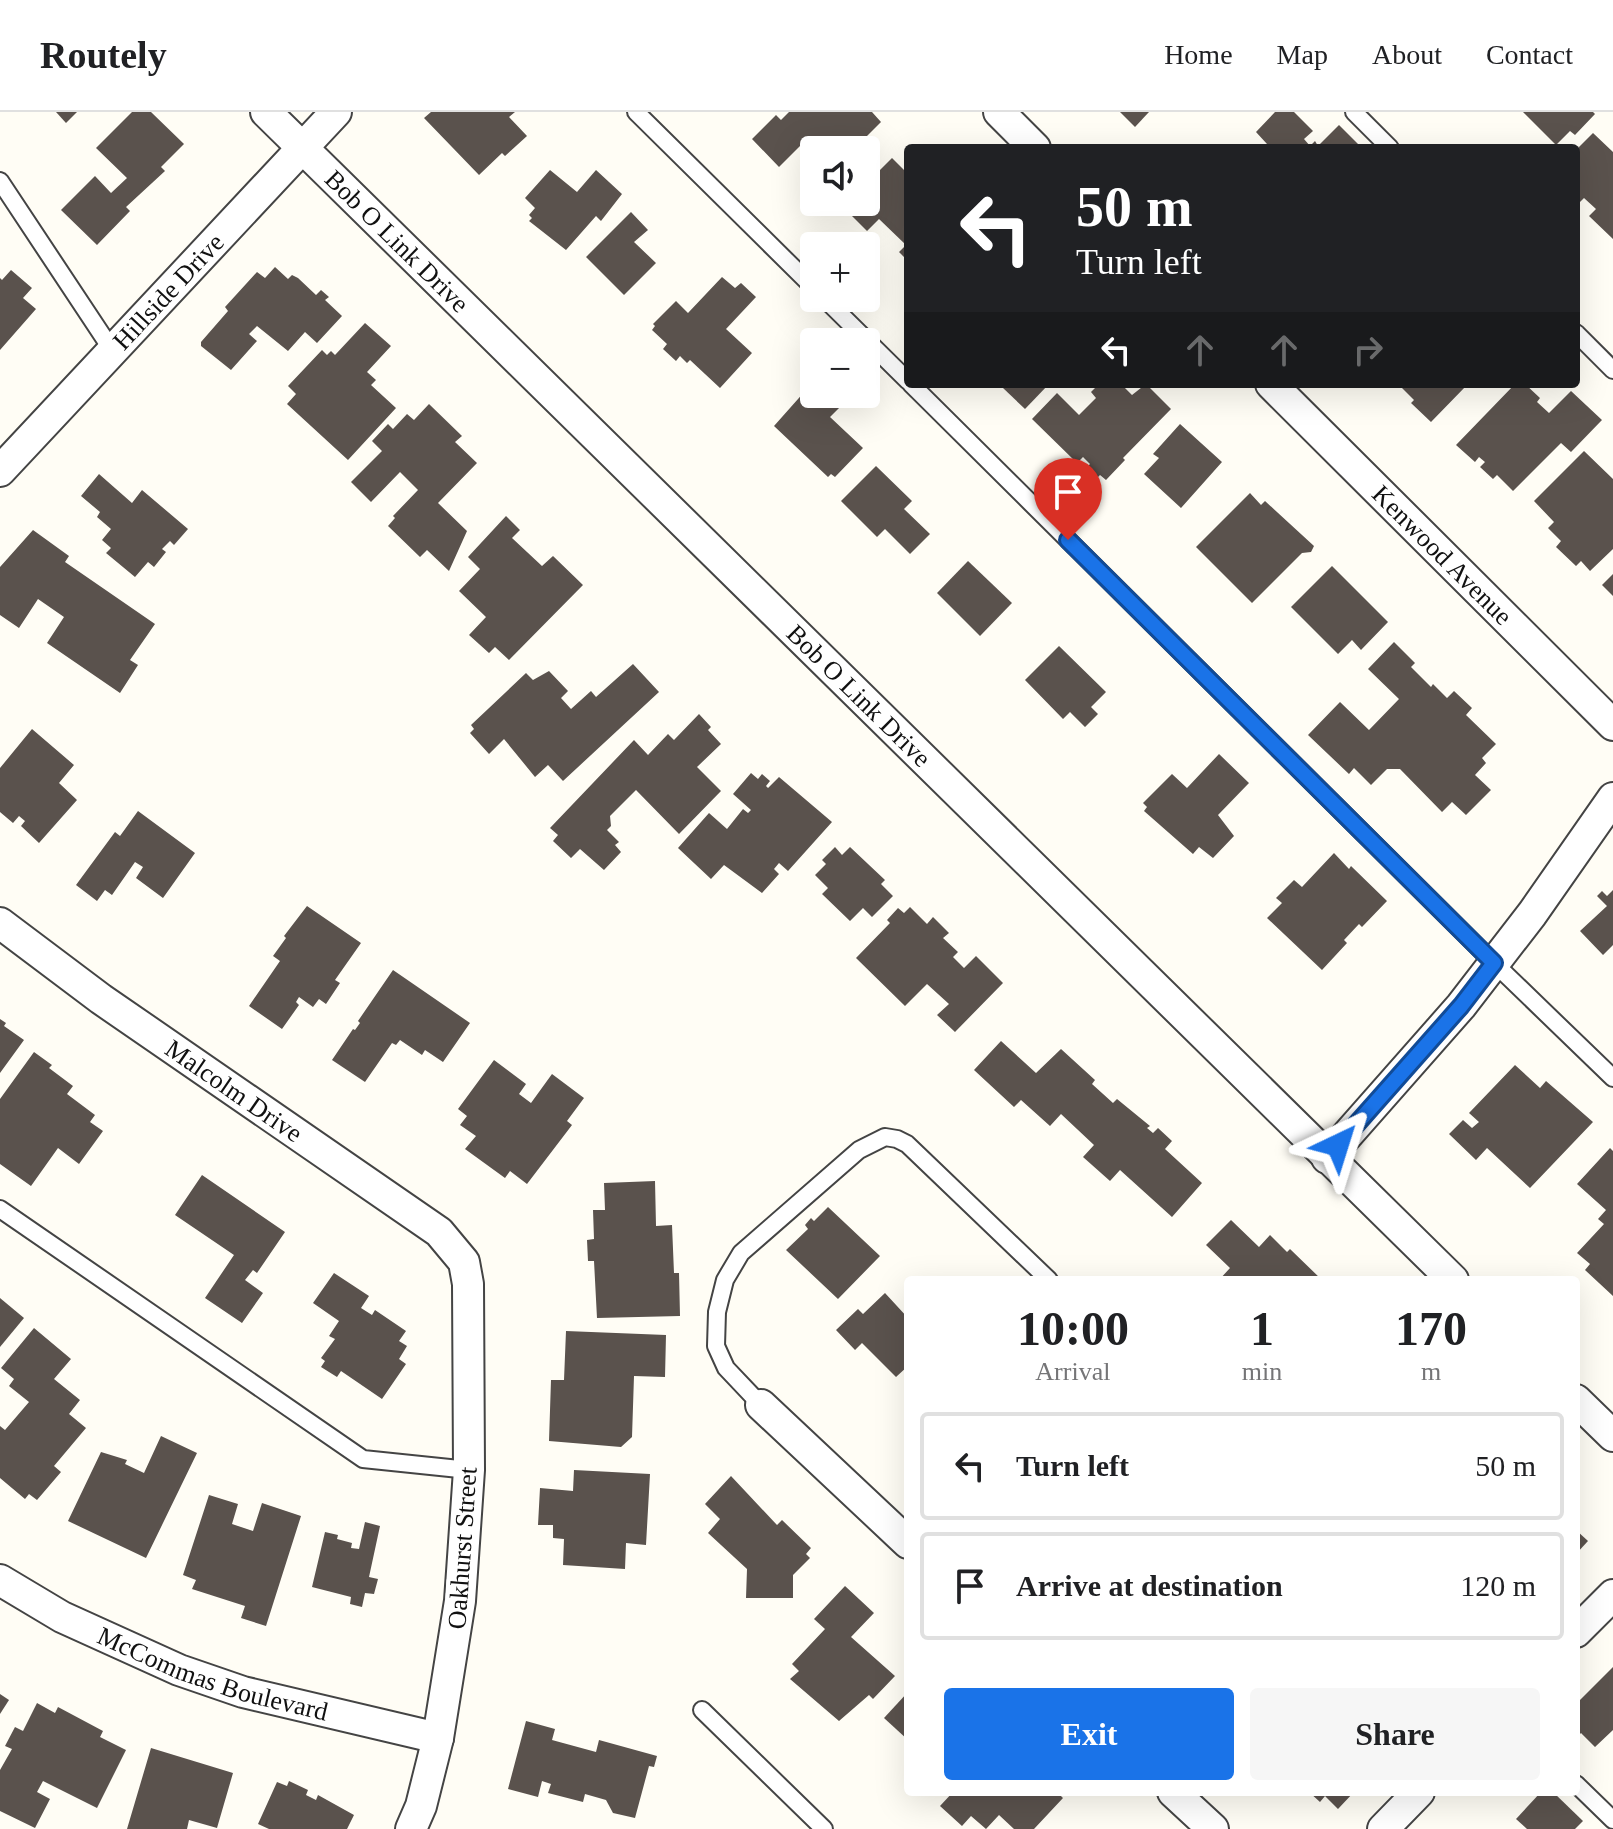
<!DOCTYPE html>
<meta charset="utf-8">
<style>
body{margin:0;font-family:"Times New Roman",serif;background:#f6f6f6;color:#202124;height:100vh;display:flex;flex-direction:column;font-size:30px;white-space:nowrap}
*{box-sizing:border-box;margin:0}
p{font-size:26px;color:#757577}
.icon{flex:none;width:44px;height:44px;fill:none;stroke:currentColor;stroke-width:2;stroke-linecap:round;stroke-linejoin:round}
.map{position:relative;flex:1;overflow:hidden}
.details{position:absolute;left:904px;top:1164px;width:676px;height:520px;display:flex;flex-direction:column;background:#fff;border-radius:8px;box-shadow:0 8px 32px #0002}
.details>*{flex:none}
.top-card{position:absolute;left:904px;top:32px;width:676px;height:244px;border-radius:8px;box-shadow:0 8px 32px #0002;background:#202124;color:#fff;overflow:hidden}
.controls{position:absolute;left:800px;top:24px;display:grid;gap:16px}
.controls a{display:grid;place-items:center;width:80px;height:80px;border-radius:8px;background:#fff;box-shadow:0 8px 32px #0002;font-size:40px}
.pin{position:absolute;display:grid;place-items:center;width:68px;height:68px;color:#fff;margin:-82px -34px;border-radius:50% 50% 50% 0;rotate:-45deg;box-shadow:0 0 8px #0007}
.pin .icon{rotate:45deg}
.me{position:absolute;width:88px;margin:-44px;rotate:41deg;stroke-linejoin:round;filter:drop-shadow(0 0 6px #0008)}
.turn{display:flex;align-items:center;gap:28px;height:168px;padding:0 40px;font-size:36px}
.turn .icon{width:104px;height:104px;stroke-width:2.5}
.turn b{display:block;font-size:56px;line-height:68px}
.lanes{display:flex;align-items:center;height:76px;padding:0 40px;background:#0003;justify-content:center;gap:40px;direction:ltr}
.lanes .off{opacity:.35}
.eta{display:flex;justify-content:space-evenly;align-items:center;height:136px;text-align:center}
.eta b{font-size:48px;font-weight:600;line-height:56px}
.primary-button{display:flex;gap:16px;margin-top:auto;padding:16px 40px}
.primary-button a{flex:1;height:92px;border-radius:8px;background:#1a73e8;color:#fff;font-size:32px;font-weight:600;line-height:92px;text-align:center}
.primary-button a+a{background:#f6f6f6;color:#202124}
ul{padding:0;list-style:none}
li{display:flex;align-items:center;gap:24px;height:108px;margin:0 16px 12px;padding:0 24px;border:4px solid #e0e0e0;border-radius:8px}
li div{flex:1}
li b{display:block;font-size:30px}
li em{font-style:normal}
header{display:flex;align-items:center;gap:48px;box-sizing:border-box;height:112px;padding:0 40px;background:#fff;border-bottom:2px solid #e0e0e0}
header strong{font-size:38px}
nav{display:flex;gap:44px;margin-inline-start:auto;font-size:28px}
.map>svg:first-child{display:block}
</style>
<header>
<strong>Routely</strong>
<nav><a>Home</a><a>Map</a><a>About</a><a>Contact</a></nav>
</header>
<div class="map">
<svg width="1613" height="1717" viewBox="0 0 1613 1717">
<rect width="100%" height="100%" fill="#fffdf5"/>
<g fill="#5a524d">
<path d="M56,0H77L66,11Z"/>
<path d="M132,0H151L184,32L161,55L165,59L126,95L130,99L97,133L61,98L95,64L111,81L127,66L96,36Z"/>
<path d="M431,0H515L509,5L527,24L505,44L502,41L479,63L424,6Z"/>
<path d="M789,0H872L881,10L856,35L851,31L844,38H832L821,28L808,41L801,33L779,55L752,27L776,3L781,8Z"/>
<path d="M1120,0H1149L1135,15Z"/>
<path d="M1275,0H1294L1313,19L1304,27L1310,34L1315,29L1318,34L1339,13L1362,36H1264L1267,32L1256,20Z"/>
<path d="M1523,0H1593L1595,2L1575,23L1570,19L1556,33Z"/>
<path d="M1593,21L1613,40V127L1589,104L1596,97L1584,86L1576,94V38Z"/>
<path d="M892,46L908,62V149L899,140L906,133L879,107L867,119L843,95L847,90H866V72Z"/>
<path d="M550,58L577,80L596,58L622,82L601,109L596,104L566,138L529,109L532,106L529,103L535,96L525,86Z"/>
<path d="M631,100L648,118L634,130L656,151L624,183L586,145Z"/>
<path d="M275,155L288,167L292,163L298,166L316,183L321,178L329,185L325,188L342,204L317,231L305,220L288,239L257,214L249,222L257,229L231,258L201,234V230L228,199L225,195L257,160L265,166Z"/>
<path d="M11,158L32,176L23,186L36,197L0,238V166L2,168Z"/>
<path d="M722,165L735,176L741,171L756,185L726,217L752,241L720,276L690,248L687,251L680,244L676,249L663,237L667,232L652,218L655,214L653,212L676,189L688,201Z"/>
<path d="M365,211L391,234L367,260L376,268L371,273L396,296L348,348L287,292L296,282L288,274L322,238L327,243L331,239L335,243Z"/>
<path d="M814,269V282H835L844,291L830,305L863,336L835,365L831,362L828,365L774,314Z"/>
<path d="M1007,272H1049L1025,297L1003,276Z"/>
<path d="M1099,272H1121L1132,283L1146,272L1171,297L1123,346L1125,348L1106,368L1100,363L1097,366L1086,356L1090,352L1083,345L1077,351L1032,307L1057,281L1079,303L1096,286L1091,280Z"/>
<path d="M1398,272H1464L1466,274L1431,310L1411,291L1414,288Z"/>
<path d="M1515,272H1525L1540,286L1537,290L1549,301L1571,279L1602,308L1571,340L1561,331L1513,379L1497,363L1493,367L1480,355L1485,350L1479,345L1475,350L1456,333Z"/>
<path d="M429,292L462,324L455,330L477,351L438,391L467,419L449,459L427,438L420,445L388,414L395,406L393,404L418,378L400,360L371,390L351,370L382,339L372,329L388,312L393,317L407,302L414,308Z"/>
<path d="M1180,312L1222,350L1181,396L1144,362L1159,346L1153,342Z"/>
<path d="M1584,339L1613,367V437L1590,459L1581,449L1576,454L1556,435L1561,429L1548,416L1554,410L1534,389Z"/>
<path d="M876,354L912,389L904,397L930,422L910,442L885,417L877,425L841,389Z"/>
<path d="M99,362L132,391L142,378L188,417L174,433L170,429L162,437L166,440L154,455L148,450L135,465L106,441L111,436L102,428L111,417L97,405L100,400L81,384Z"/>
<path d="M1250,381L1261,393L1265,389L1314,434L1311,440L1302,441L1252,491L1196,435Z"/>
<path d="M506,404L520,418L512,426L542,454L553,444L583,473L509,548L495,535L489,541L469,523L486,505L459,479L480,457L468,445Z"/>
<path d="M33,418L69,444L65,450L155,512L130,548L138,553L120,581L47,531L64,505L38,487L19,516L0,503V455Z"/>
<path d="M968,449L1012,491L980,524L937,481Z"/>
<path d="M1332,454L1388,510L1361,538L1352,528L1338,542L1291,495Z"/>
<path d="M1613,462V484L1602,473Z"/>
<path d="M1394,530L1415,551L1411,555L1431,575L1433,572L1447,586L1454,579L1472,596L1466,603L1496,632L1482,646L1486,651L1475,663L1491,678L1466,703L1452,690L1442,700L1400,657H1387L1371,673L1354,656L1349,662L1308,623L1340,590L1369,618L1399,587L1368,557Z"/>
<path d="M1059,534L1106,580L1091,595L1098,602L1085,615L1070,600L1063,607L1025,568Z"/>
<path d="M633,552L659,580L563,669L548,653L535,665L504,627L489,642L470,621L474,617L471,613L526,561L533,568L549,559L568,579L561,586L571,597L591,579L596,585Z"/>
<path d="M699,602L711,615L708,618L721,632L697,655L721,679L679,722L636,678L610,704L611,714L607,718L619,730L615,733L621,740L604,758L580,737L571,746L553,729L558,723L550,716L634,628L648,643L668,622L674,628Z"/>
<path d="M32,617L74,653L59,671L77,688L39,731L21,714L25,709L19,704L13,711L0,700V656Z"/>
<path d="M1219,642L1249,671L1218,703L1234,724L1213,746L1199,735L1193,742L1144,699L1147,695L1143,691L1172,662L1187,676Z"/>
<path d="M751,661L758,667L762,662L770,669L766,674L768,676L779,665L832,710L788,759L779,751L774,757L779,762L762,781L724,753L711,767L678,736L709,701L727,717L743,697L748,701L751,698L733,682Z"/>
<path d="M138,699L195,741L163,786L136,766L143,755L135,750L112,783L105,778L97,789L76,773L115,720L120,724Z"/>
<path d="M835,735L842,743L850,735L885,768L881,772L893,784L872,805L863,796L850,809L822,782L828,776L815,763L826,752L822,748Z"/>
<path d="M1334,741L1349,757L1351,754L1387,789L1362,815L1359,812L1344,828L1347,831L1322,858L1267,806L1282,791L1276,786L1294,768L1302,775Z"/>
<path d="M1613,778V833L1603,843L1580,819L1607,794L1597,784L1602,779L1607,784Z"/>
<path d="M307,794L361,831L335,868L340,871L326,892L319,887L313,895L299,885L296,890L299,893L282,917L249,894L280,849L273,844L286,826L284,824Z"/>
<path d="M910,795L927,812L933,805L949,821L943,826L958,840L953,845L964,856L976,844L1003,871L955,920L937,903L949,892L927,872L905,894L856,846L890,811L887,808L898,796L904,801Z"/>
<path d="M393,858L470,911L443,950L425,938L422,943L400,928L396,933L392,931L365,970L332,948L353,917L355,918L360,911L358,909Z"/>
<path d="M0,907L6,911L4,914L24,928L0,961Z"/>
<path d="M1001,929L1036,961L1061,937L1095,968L1092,972L1113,991L1117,987L1150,1014L1147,1016L1153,1021L1158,1016L1172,1029L1165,1037L1202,1071L1172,1105L1120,1058L1110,1069L1083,1045L1094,1033L1061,1002L1050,1014L1021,988L1014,995L974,958Z"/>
<path d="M34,940L52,953L49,956L73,974L67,982L95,1003L90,1010L103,1019L79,1052L58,1036L31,1074L0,1052V987Z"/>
<path d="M494,948L526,972L519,982L531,991L552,962L584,986L567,1009L572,1013L527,1072L510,1059L505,1066L465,1037L476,1024L460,1013L467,1004L458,997Z"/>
<path d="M1515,953L1540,976L1546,969L1593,1010L1530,1076L1487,1036L1476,1048L1449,1022L1463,1008L1472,1016L1479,1010L1469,1001Z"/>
<path d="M1610,1036L1613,1039V1184L1585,1158L1590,1152L1577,1141L1604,1112L1598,1107L1606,1098L1577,1072Z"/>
<path d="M202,1063L285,1120L257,1161L253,1158L245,1168L263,1181L242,1211L205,1186L234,1143L175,1103Z"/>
<path d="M655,1069L656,1114L672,1113L674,1161H679L680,1204L597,1206L594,1149H588L587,1128L594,1127L593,1098H605L604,1071Z"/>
<path d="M828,1095L880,1144L838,1187L786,1138L808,1117L805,1113L811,1106L814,1109Z"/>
<path d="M1231,1108L1259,1135L1270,1123L1287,1140L1290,1137L1322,1168H1219L1230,1156L1206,1133Z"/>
<path d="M334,1161L369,1184L361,1196L372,1203L375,1198L406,1219L399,1229L407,1234L399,1247L406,1252L382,1287L341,1259L337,1265L321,1255L325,1249L321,1246L335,1227L329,1224L339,1209L313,1191Z"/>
<path d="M885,1181L908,1206V1254L896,1265L862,1231L855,1238L836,1218L858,1197L863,1202Z"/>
<path d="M0,1186L24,1206L0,1235Z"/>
<path d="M34,1216L71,1247L54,1267L80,1288L69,1302L86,1316L54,1354L61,1360L37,1388L29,1382L25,1387L0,1366V1314L5,1318L29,1290L9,1274L14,1267L1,1256Z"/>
<path d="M566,1219L666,1223L665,1265L634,1264L632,1325L621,1335L549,1329L551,1268H564Z"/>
<path d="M161,1324L197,1341L146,1446L68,1409L101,1340L127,1348L125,1352L144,1361Z"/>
<path d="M574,1358L650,1362L646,1433L626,1431L625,1457L563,1453L564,1427L553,1426V1413H538L540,1376L573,1379Z"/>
<path d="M731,1364L777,1413L782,1408L811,1436L806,1442L810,1446L793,1463V1486H746L747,1457L708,1421L720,1407L705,1392Z"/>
<path d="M209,1383L238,1392L232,1412L253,1419L262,1391L301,1404L266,1514L241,1506L245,1494L192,1477L196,1468L183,1463Z"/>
<path d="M365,1410L380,1414L369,1465L378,1467L374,1482L365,1481L362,1495L350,1492L351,1485L312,1475L325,1420L338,1423L337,1427L352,1431L351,1436L359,1437Z"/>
<path d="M1576,1418L1588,1429L1576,1442Z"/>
<path d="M845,1474L874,1501L851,1525L895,1564L873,1587L869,1583L839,1609L790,1567L799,1559L792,1552L825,1517L814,1507Z"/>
<path d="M1613,1555V1618L1595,1635L1581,1621L1576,1626V1592Z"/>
<path d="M908,1580V1628L884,1606Z"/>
<path d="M0,1582L9,1588L0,1602Z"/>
<path d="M37,1591L55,1601L58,1595L103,1619L100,1625L126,1638L97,1696L43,1669L37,1680L50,1687L35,1716L0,1699V1658L12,1637L5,1634L15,1615L23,1619Z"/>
<path d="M526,1609L555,1617L552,1628L596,1640L599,1628L657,1644L654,1655L649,1654L635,1706L613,1701L606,1688L585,1682L583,1690L548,1681L551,1672L542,1669L538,1685L508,1677Z"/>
<path d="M151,1636L233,1661L217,1716L189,1708L187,1717H127Z"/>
<path d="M289,1669L308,1678L306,1683L316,1688L318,1683L354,1703L347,1717H269L258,1712L277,1670L287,1674Z"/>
<path d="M953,1680H1057L1063,1686L1034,1717H1014L999,1703L986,1717L971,1704L962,1714L940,1694Z"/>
<path d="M1309,1680H1354L1338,1697L1325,1684L1320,1690Z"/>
<path d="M1541,1680H1553L1583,1709L1575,1717H1527L1516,1707Z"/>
</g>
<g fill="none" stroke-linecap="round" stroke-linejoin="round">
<g stroke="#444" stroke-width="20">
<g id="service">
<path d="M636,0L814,176"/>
<path d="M1354,0L1390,36"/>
<path d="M0,69L112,238"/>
<path d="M824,186L908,269"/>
<path d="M1576,221L1613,258"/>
<path d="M911,272L1494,851L1613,966"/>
<path d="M0,1097L363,1347L469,1358"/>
<path d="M761,1293L726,1256L716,1234L717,1200L725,1168L741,1141L859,1038L885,1025L897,1027L907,1032L1049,1168"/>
<path d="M702,1598L824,1717"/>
<path d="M1576,1672L1613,1708"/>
</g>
</g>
<g stroke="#444" stroke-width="34">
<g id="minor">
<path id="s1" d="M266,0L1453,1168"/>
<path d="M999,0L1035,36"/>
<path id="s2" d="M1271,272L1613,613"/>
<path id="s3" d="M0,359L336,0"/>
<path id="s4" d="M0,811L101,887L439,1120L464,1150L468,1172L469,1358L460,1489L438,1626L421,1694L411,1717"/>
<path d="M1327,1046L1461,894L1532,802L1613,686"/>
<path d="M1576,1288L1613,1324"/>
<path d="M761,1293L908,1431"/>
<path id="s5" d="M0,1468L62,1505L179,1558L243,1580L438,1626"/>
<path d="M1576,1520L1613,1483"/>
<path d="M1173,1680L1213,1717"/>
<path d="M1383,1717L1419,1680"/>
</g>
</g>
<use href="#service" stroke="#fff" stroke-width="16"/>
<use href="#minor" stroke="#fff" stroke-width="30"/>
</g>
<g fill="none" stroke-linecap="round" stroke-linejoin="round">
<g stroke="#114b97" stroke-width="20">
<path id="route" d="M1068,428L1494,851L1461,894L1338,1033"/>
</g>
<use href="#route" stroke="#1a73e8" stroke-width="14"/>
</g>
<g text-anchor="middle" stroke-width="8" stroke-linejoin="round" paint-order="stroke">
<g font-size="26" fill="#111" stroke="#fff">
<text dy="9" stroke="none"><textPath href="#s1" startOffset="184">Bob O Link Drive</textPath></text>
<text dy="9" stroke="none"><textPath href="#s3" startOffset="246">Hillside Drive</textPath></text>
<text dy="9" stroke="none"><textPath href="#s2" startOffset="242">Kenwood Avenue</textPath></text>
<text dy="9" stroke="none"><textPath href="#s1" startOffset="832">Bob O Link Drive</textPath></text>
<text dy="9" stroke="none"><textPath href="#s4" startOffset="288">Malcolm Drive</textPath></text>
<text transform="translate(462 1436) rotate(-86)" y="9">Oakhurst Street</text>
<text dy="9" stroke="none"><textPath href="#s5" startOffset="234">McCommas Boulevard</textPath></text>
</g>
</g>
</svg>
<div class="controls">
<a><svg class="icon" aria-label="sound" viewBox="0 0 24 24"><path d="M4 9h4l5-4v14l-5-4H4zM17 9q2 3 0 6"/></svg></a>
<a>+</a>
<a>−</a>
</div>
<div class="pin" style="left:1068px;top:428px;background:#d93025"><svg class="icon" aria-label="arrive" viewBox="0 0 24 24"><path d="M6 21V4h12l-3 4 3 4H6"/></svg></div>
<svg class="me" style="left:1338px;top:1033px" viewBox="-20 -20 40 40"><path d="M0-17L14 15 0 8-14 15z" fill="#1a73e8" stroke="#fff" stroke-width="4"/></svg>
<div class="top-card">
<div class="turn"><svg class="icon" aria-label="left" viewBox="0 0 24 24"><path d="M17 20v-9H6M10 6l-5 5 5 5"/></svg><div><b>50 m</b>Turn left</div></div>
<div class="lanes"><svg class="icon" aria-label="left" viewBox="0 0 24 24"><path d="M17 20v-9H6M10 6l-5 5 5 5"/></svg><svg class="icon off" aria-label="ahead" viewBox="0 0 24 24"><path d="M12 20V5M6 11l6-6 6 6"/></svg><svg class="icon off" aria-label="ahead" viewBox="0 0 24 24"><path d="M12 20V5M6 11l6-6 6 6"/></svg><svg class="icon off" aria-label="right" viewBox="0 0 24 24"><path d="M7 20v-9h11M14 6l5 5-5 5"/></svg></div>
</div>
<section class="details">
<div class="eta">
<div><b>10:00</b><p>Arrival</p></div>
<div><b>1</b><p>min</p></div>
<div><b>170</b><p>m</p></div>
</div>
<ul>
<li><svg class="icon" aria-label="left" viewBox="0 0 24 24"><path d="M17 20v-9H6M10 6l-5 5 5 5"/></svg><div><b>Turn left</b></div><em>50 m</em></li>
<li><svg class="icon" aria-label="arrive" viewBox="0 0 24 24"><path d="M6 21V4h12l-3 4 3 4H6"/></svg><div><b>Arrive at destination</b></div><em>120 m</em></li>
</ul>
<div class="primary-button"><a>Exit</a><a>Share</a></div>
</section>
</div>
